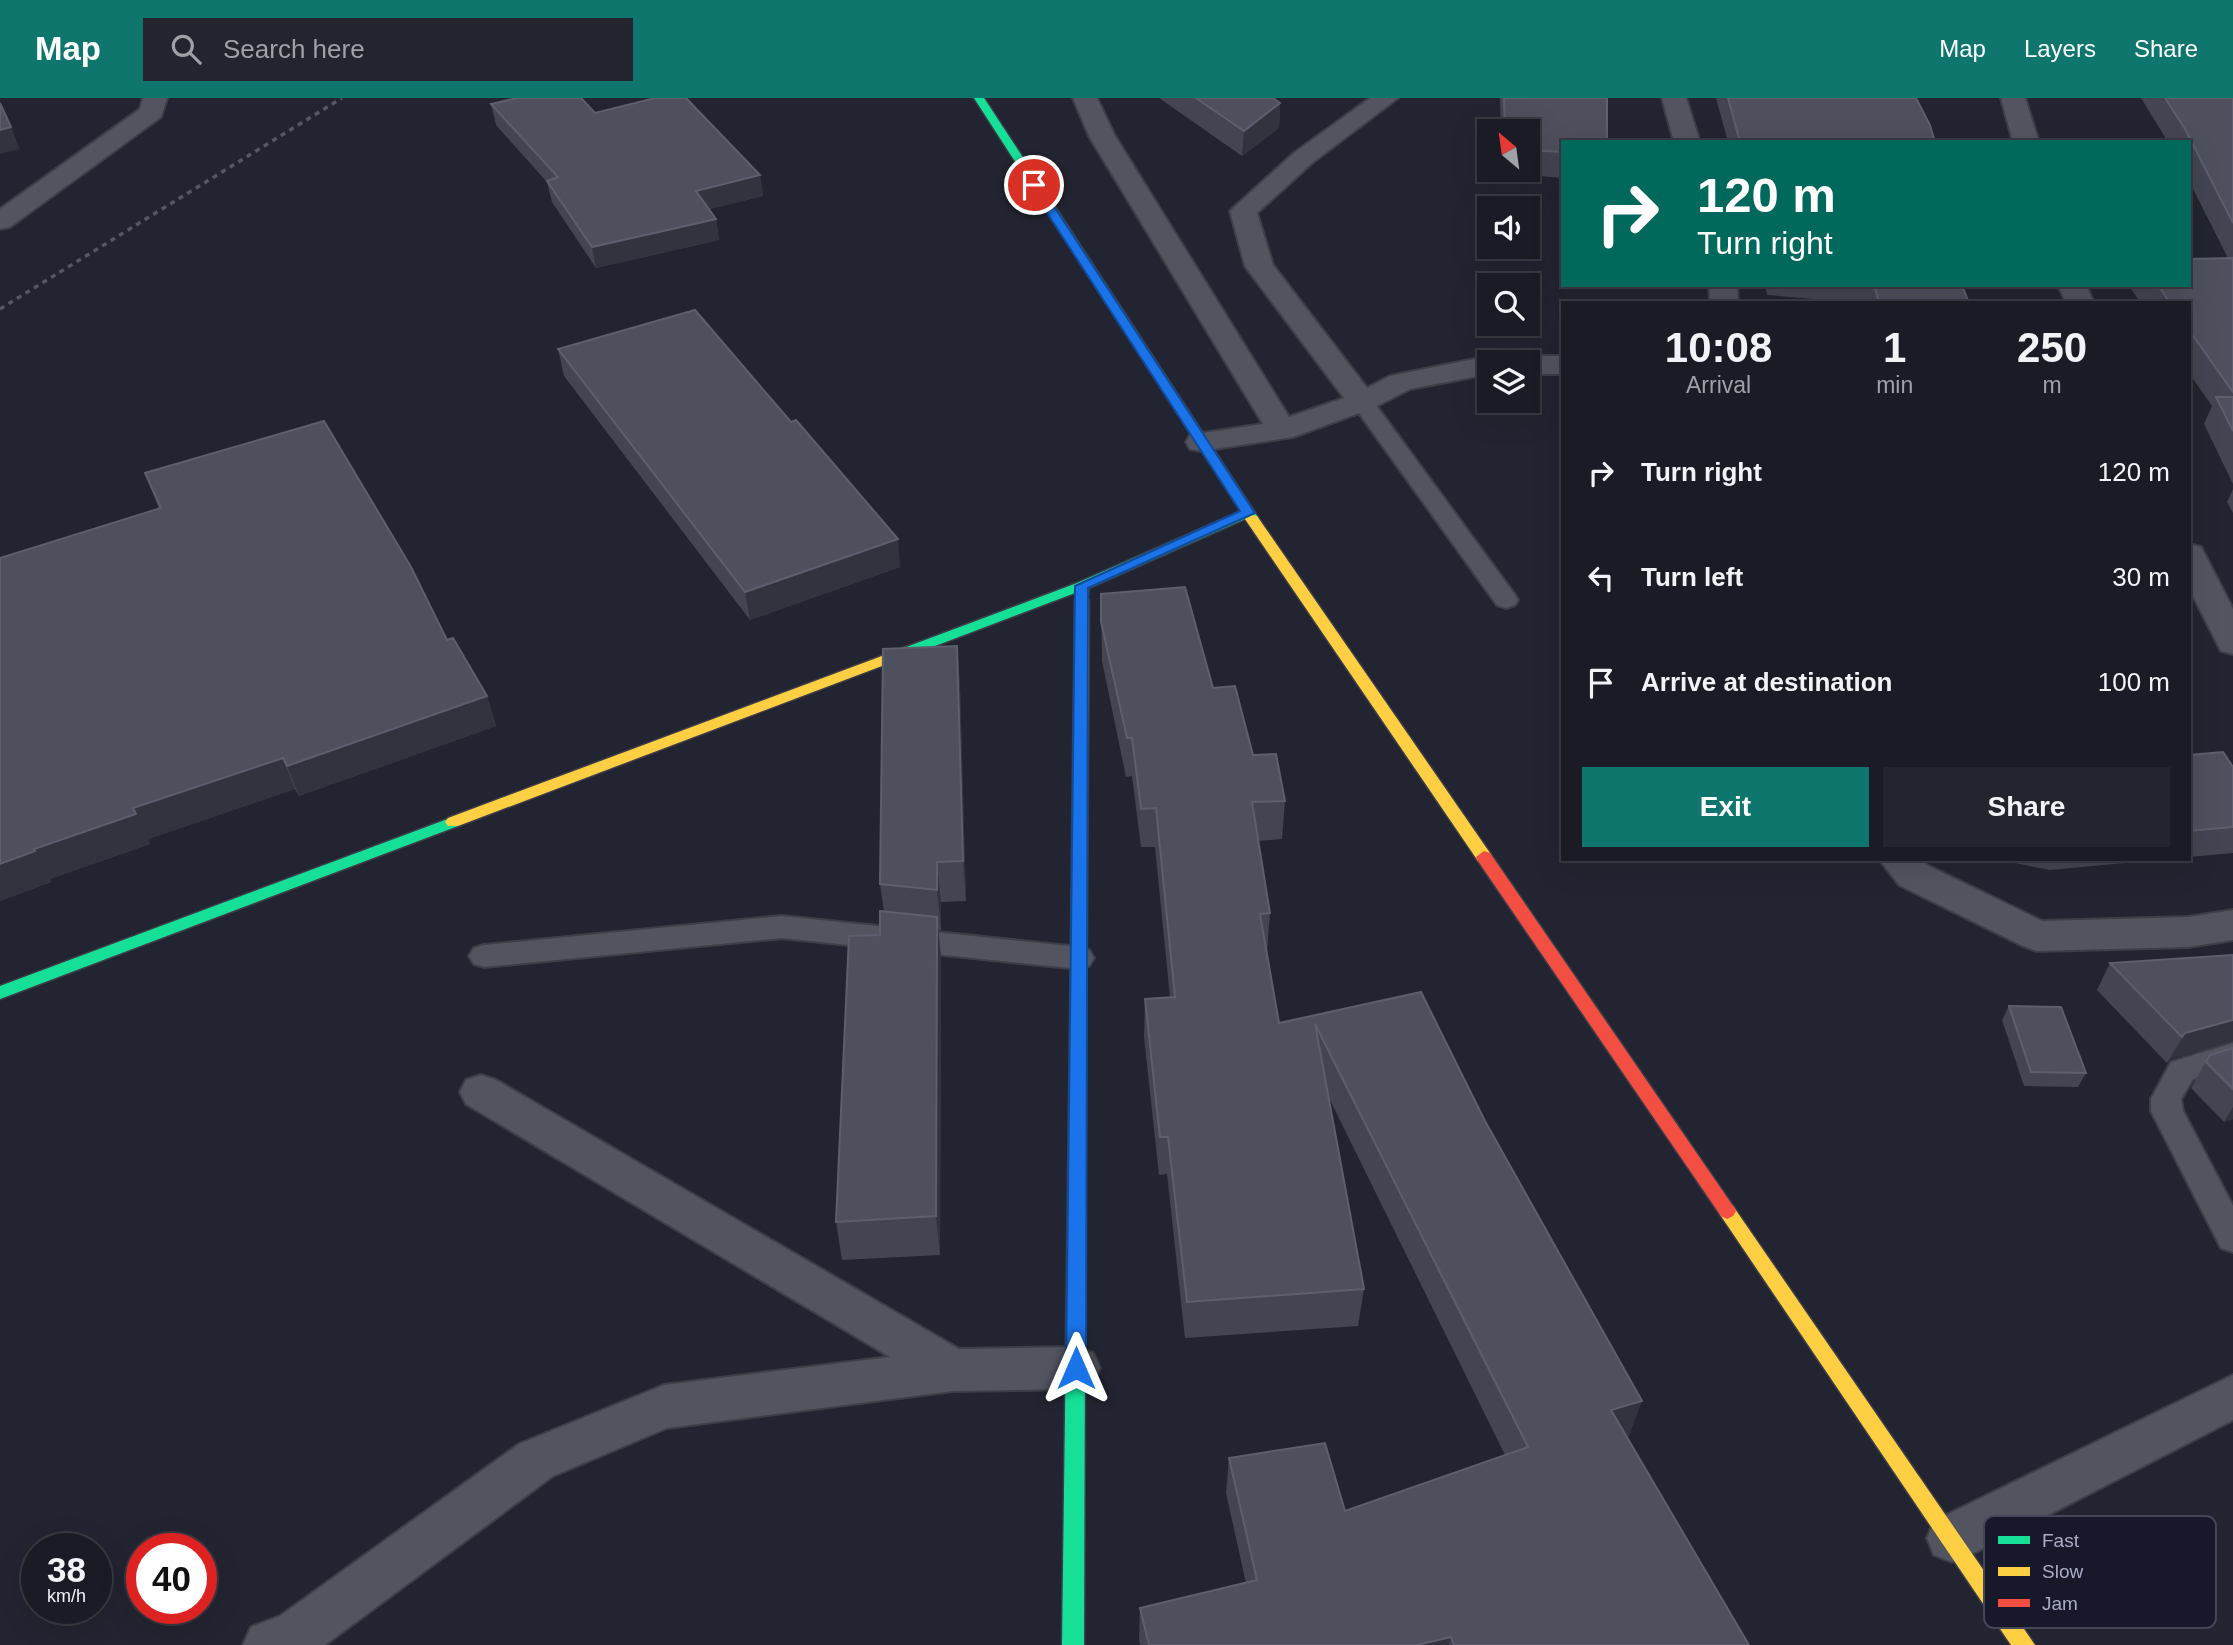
<!DOCTYPE html>
<style>
body{margin:0;font-family:Helvetica,sans-serif;background:#23242d;color:#f1f3f6;height:100vh;display:flex;flex-direction:column;font-size:26px;white-space:nowrap}
*{box-sizing:border-box;margin:0}
p{font-size:23px;color:#9fa1a7}
.icon{flex:none;width:38px;height:38px;fill:none;stroke:currentColor;stroke-width:2;stroke-linecap:round;stroke-linejoin:round}
.map{position:relative;flex:1;overflow:hidden}
.side{position:absolute;left:1561px;top:203px;width:630px;height:560px;display:flex;flex-direction:column;background:#1a1b25;border-radius:0px;box-shadow:0 7px 28px #0002,0 0 0 2px #383942}
.side>*{flex:none}
.hud{position:absolute;left:1561px;top:42px;width:630px;height:147px;border-radius:0px;box-shadow:0 7px 28px #0002,0 0 0 2px #383942;background:#00695c;color:#fff;overflow:hidden}
.needle{width:46px;rotate:331deg}
.fabs{position:absolute;left:1477px;top:21px;display:grid;gap:14px}
.fabs a{display:grid;place-items:center;width:63px;height:63px;border-radius:0px;background:#1a1b25;box-shadow:0 7px 28px #0002,0 0 0 2px #383942;font-size:35px}
.speed{position:absolute;left:21px;top:1435px;display:flex;gap:14px;font-size:35px;font-weight:700;text-align:center}
.speed>*{display:grid;place-content:center;width:91px;height:91px;border-radius:50%;background:#1a1b25;box-shadow:0 7px 28px #0002,0 0 0 2px #383942;line-height:1}
.speed small{font-size:18px;font-weight:400}
.speed .limit{border:10px solid #d22;background:#fff;color:#111}
.pin{position:absolute;display:grid;place-items:center;width:60px;height:60px;color:#fff;margin:-30px;border:4px solid #fff;border-radius:50%;box-shadow:0 2px 7px #0007}
.me{position:absolute;width:77px;margin:-38px;rotate:0deg;stroke-linejoin:round;filter:drop-shadow(0 0 5px #0008)}
.turn{display:flex;align-items:center;gap:24px;height:147px;padding:0 21px;font-size:32px}
.turn .icon{width:91px;height:91px;stroke-width:2.5}
.turn b{display:block;font-size:49px;line-height:60px}
.eta{display:flex;justify-content:space-evenly;align-items:center;height:119px;text-align:center}
.eta b{font-size:42px;font-weight:700;line-height:49px}
.action{display:flex;gap:14px;margin-top:auto;padding:14px 21px}
.action a{flex:1;height:80px;border-radius:0px;background:#0f766e;color:#fff;font-size:28px;font-weight:700;line-height:80px;text-align:center}
.action a+a{background:#23242d;color:#f1f3f6}
ul{padding:0;list-style:none}
li{display:flex;align-items:center;gap:21px;height:105px;padding:0 21px}
li div{flex:1}
li b{display:block;font-size:26px}
li em{font-style:normal}
header{display:flex;align-items:center;gap:42px;box-sizing:border-box;height:98px;padding:0 35px;background:#0f766e;color:#fff}
header strong{font-size:33px}
nav{display:flex;gap:38px;margin-inline-start:auto;font-size:24px}
.search{width:490px;height:63px;background:#23242d;display:flex;align-items:center;gap:18px;box-sizing:border-box;padding:0 24px;border-radius:0px;color:#9fa1a7;font-size:26px}
.map>svg:first-child{display:block}
</style>
<header>
<strong>Map</strong>
<div class="search"><svg class="icon" aria-label="search" viewBox="0 0 24 24"><circle cx="10" cy="10" r="6"/><path d="M15 15l6 6"/></svg>Search here</div>
<nav><a>Map</a><a>Layers</a><a>Share</a></nav>
</header>
<div class="map">
<svg width="2233" height="1547" viewBox="0 0 2233 1547">
<rect width="100%" height="100%" fill="#232431"/>
<g fill="none" stroke-linecap="round" stroke-linejoin="round">
<g stroke="#3d3e48" stroke-width="4">
<g id="lane">
<path d="M1362,297L1370,299L1515,497L1518,502L1515,507L1506,510L1497,507L1351,304L1354,299Z"/>
<path d="M782,818L1079,849L1089,852L1094,860L1089,868L1079,871L782,840L484,869L474,866L469,858L474,850L484,847Z"/>
<path d="M2233,945V969L2193,981L2181,1001L2183,1013L2233,1108V1154L2221,1150L2151,1013V1001L2171,964Z"/>
</g>
</g>
<g stroke="#3d3e48" stroke-width="4">
<g id="street">
<path d="M143,0H167L161,19L10,129L0,131V111L140,11Z"/>
<path d="M1073,0H1097L1115,38L1289,319L1344,300L1245,168L1230,113L1294,55L1370,0H1398L1312,65L1257,115L1273,167L1367,290L1390,278L1489,258L1499,261L1502,264H1489V276L1410,291L1373,310L1293,339L1201,353L1190,351L1186,344L1190,337L1263,326L1089,38Z"/>
<path d="M1662,0H1686L1700,44H1674Z"/>
<path d="M2001,0H2025L2039,44H2013Z"/>
<path d="M1709,187H1737L1738,205H1710Z"/>
<path d="M2058,187H2086L2094,205H2066Z"/>
<path d="M1528,258H1563V276H1528V264H1515L1518,261Z"/>
<path d="M2189,446L2201,449L2233,511V556L2221,553L2189,490Z"/>
<path d="M1879,761H1921L1927,767L2042,823L2188,819L2233,812V842L2188,849L2037,853L2023,848L1899,787Z"/>
<path d="M481,977L496,982L959,1251L1076,1249L1093,1255L1100,1270L1093,1285L1076,1291L953,1293L667,1330L553,1378L325,1547H243L251,1529L280,1518L519,1346L664,1287L890,1259L466,1006L460,994L466,982Z"/>
<path d="M2233,1277V1322L1970,1457L1952,1464L1934,1457L1927,1440L1934,1423Z"/>
</g>
</g>
<g stroke="#3d3e48" stroke-width="3">
<g id="fast">
<path d="M974,0H984L1259,421L1252,425L1245,421L1089,490L1087,505H1077L1075,495L906,559L899,554L901,551L1077,485L1241,413Z"/>
<path d="M453,719L461,724L458,728L0,901V888Z"/>
<path d="M1078,928L1084,930L1086,935L1084,1547H1062L1070,935L1072,930Z"/>
</g>
</g>
<g stroke="#3d3e48" stroke-width="3">
<g id="slow">
<path d="M1252,417L1257,418L1490,755L1492,759L1490,763H1478L1245,421Z"/>
<path d="M1082,498L1089,502L1086,935L1084,940H1072L1070,935L1075,502Z"/>
<path d="M906,549L913,554L911,557L458,728H448L445,724L448,720Z"/>
<path d="M1727,1105L1733,1108L2035,1547H2011L1721,1118L1718,1113L1721,1108Z"/>
</g>
</g>
<g stroke="#3d3e48" stroke-width="3">
<path id="jam" d="M1484,753L1490,755L1733,1108L1736,1113L1733,1118L1727,1121L1721,1118L1478,763L1476,759Z"/>
</g>
<use href="#lane" fill="#525460" fill-rule="evenodd"/>
<use href="#street" fill="#525460" fill-rule="evenodd"/>
<use href="#fast" fill="#16e098" fill-rule="evenodd"/>
<use href="#slow" fill="#ffcf43" fill-rule="evenodd"/>
<use href="#jam" fill="#f24e42" fill-rule="evenodd"/>
<path stroke="#565763" stroke-width="3.5" stroke-dasharray="5 5" stroke-linecap="butt" d="M0,211L342,0"/>
</g>
<g fill="#444552">
<path d="M1159,0H1273L1280,5L1279,30L1242,58Z"/>
<path d="M1500,0H1607L1563,44V80L1502,75V72H1528V33H1501Z"/>
<path d="M1716,0H1916L1935,44H1728Z"/>
<path d="M2141,0H2233V386L2204,326L2212,308L2189,275V205H2141L2129,188L2130,187H2189L2228,160L2189,83V44H2168Z"/>
<path d="M491,6L595,15L760,77L763,98L709,111L716,121L719,142L596,170L552,104L547,84L496,27Z"/>
<path d="M1765,187H1962L1969,205H1861L1767,197Z"/>
<path d="M558,251L900,469L750,522L564,278Z"/>
<path d="M145,375L447,542L487,598L496,628L299,698L295,691L148,741L150,746L50,781L51,784L0,803L159,411Z"/>
<path d="M2233,391V415L2227,404Z"/>
<path d="M1101,496L1213,590L1253,657L1285,703L1282,741L1258,743L1270,815L1267,854L1279,925L1421,894L1629,1338L1627,1339L1749,1547H1140L1139,1542L1140,1510L1246,1485L1226,1395L1229,1360L1345,1413L1505,1357L1329,1000L1364,1191L1358,1228L1185,1240L1167,1076L1159,1077L1144,939L1145,901L1170,899L1155,749H1141L1132,678L1126,679L1102,563Z"/>
<path d="M957,548L960,588L966,803L941,804V832H938L941,859L940,1157L842,1162L836,1124L884,814L880,786Z"/>
<path d="M2189,657L2233,669V755L2189,759Z"/>
<path d="M1995,761H2167L2050,772Z"/>
<path d="M2233,857V943L2170,961L2167,965L2097,892L2110,865Z"/>
<path d="M2009,908L2086,975L2078,989L2024,988L2002,922Z"/>
<path d="M2233,950V1021L2224,1024L2191,990L2210,957Z"/>
</g>
<g fill="#32333f">
<path d="M1280,5L1279,30L1242,58L1244,33Z"/>
<path d="M11,29L20,51L0,56V32Z"/>
<path d="M760,77L763,98L699,114L696,93Z"/>
<path d="M716,121L719,142L596,170L592,149Z"/>
<path d="M898,441L900,469L750,522L745,494Z"/>
<path d="M957,548L960,588L966,803L963,763Z"/>
<path d="M487,598L496,628L299,698L287,668Z"/>
<path d="M283,660L295,691L148,741L150,746L50,781L51,784L0,803V766L133,710Z"/>
<path d="M937,764L941,804V832L937,792Z"/>
<path d="M937,819L941,859L940,1157L936,1118Z"/>
<path d="M2233,922V943L2170,961L2167,965L2185,935Z"/>
<path d="M2233,1009V1021L2224,1024Z"/>
<path d="M1642,1303L1629,1338L1600,1348L1611,1312Z"/>
<path d="M1451,1539L1449,1547H1417Z"/>
</g>
<g fill="#4f505e" stroke="#5d5e6e" stroke-width="2">
<path d="M517,0H581L595,15L655,0H686L760,77L696,93L716,121L592,149L547,83L558,79L491,6Z"/>
<path d="M1196,0H1273L1280,5L1244,33Z"/>
<path d="M1504,0H1607V44H1563V54L1528,52V33H1505Z"/>
<path d="M1728,0H1916L1930,27L1935,44H1740Z"/>
<path d="M2165,0H2233V125L2185,31Z"/>
<path d="M0,5L11,29L0,32Z"/>
<path d="M2233,160V294L2189,232V205H2170L2158,187H2189V161Z"/>
<path d="M1874,187H1962L1969,205H1879Z"/>
<path d="M695,212L791,324L796,322L898,441L745,494L558,251Z"/>
<path d="M2216,299H2233V333Z"/>
<path d="M324,323L411,469L447,542L453,540L487,598L287,668L283,660L133,710L136,716L34,751L35,753L0,766V460L161,410L145,375Z"/>
<path d="M1185,489L1213,590L1235,588L1253,657L1276,656L1285,703L1252,704L1270,815L1260,816L1279,925L1421,894L1485,1023L1642,1303L1611,1312L1749,1547H1454L1451,1539L1417,1547H1149L1140,1510L1257,1482L1229,1360L1325,1345L1345,1413L1528,1349L1315,926L1364,1191L1187,1204L1168,1039H1160L1145,901L1175,899L1156,710L1141,711L1132,640H1127L1101,524V496Z"/>
<path d="M957,548L963,763L937,764V792L880,786L883,551Z"/>
<path d="M2223,654L2233,669V729L2189,733V657Z"/>
<path d="M880,813L937,819L936,1118L836,1124L849,838L880,837Z"/>
<path d="M2233,857V922L2185,935L2182,939L2110,865Z"/>
<path d="M2009,908L2061,909L2086,975L2031,974Z"/>
<path d="M2233,950V991L2206,964L2210,957Z"/>
</g>
<path fill="#1a73e8" stroke="#114b97" stroke-width="2" d="M1030,84L1040,87L1255,415L1088,490L1086,1270L1083,1276L1076,1279L1069,1276L1066,1270L1075,488L1240,413L1029,87Z"/>
<rect x="1984" y="1418" width="232" height="112" rx="10" fill="#17192b" stroke="#434559" stroke-width="2"/>
<rect x="1998" y="1438" width="32" height="8" fill="#16e098"/>
<rect x="1998" y="1469" width="32" height="9" fill="#ffcf43"/>
<rect x="1998" y="1501" width="32" height="8" fill="#f24e42"/>
<g font-size="19" fill="#aaacc5">
<text x="2042" y="1449">Fast</text>
<text x="2042" y="1480">Slow</text>
<text x="2042" y="1512">Jam</text>
</g>
</svg>
<div class="fabs">
<a><svg class="needle" viewBox="-14 -14 28 28"><path d="M0-13l5 13h-10z" fill="#e53935"/><path d="M0 13l5-13h-10z" fill="#9fa1a7"/></svg></a>
<a><svg class="icon" aria-label="sound" viewBox="0 0 24 24"><path d="M4 9h4l5-4v14l-5-4H4zM17 9q2 3 0 6"/></svg></a>
<a><svg class="icon" aria-label="search" viewBox="0 0 24 24"><circle cx="10" cy="10" r="6"/><path d="M15 15l6 6"/></svg></a>
<a><svg class="icon" aria-label="layers" viewBox="0 0 24 24"><path d="M12 4l9 5-9 5-9-5zM3 14l9 5 9-5"/></svg></a>
</div>
<div class="speed"><div>38<small>km/h</small></div><div class="limit">40</div></div>
<div class="pin" style="left:1034px;top:87px;background:#d93025"><svg class="icon" aria-label="arrive" viewBox="0 0 24 24"><path d="M6 21V4h12l-3 4 3 4H6"/></svg></div>
<svg class="me" style="left:1076px;top:1270px" viewBox="-20 -20 40 40"><path d="M0-17L14 15 0 8-14 15z" fill="#1a73e8" stroke="#fff" stroke-width="4"/></svg>
<div class="hud">
<div class="turn"><svg class="icon" aria-label="right" viewBox="0 0 24 24"><path d="M7 20v-9h11M14 6l5 5-5 5"/></svg><div><b>120 m</b>Turn right</div></div>
</div>
<section class="side">
<div class="eta">
<div><b>10:08</b><p>Arrival</p></div>
<div><b>1</b><p>min</p></div>
<div><b>250</b><p>m</p></div>
</div>
<ul>
<li><svg class="icon" aria-label="right" viewBox="0 0 24 24"><path d="M7 20v-9h11M14 6l5 5-5 5"/></svg><div><b>Turn right</b></div><em>120 m</em></li>
<li><svg class="icon" aria-label="left" viewBox="0 0 24 24"><path d="M17 20v-9H6M10 6l-5 5 5 5"/></svg><div><b>Turn left</b></div><em>30 m</em></li>
<li><svg class="icon" aria-label="arrive" viewBox="0 0 24 24"><path d="M6 21V4h12l-3 4 3 4H6"/></svg><div><b>Arrive at destination</b></div><em>100 m</em></li>
</ul>
<div class="action"><a>Exit</a><a>Share</a></div>
</section>
</div>
